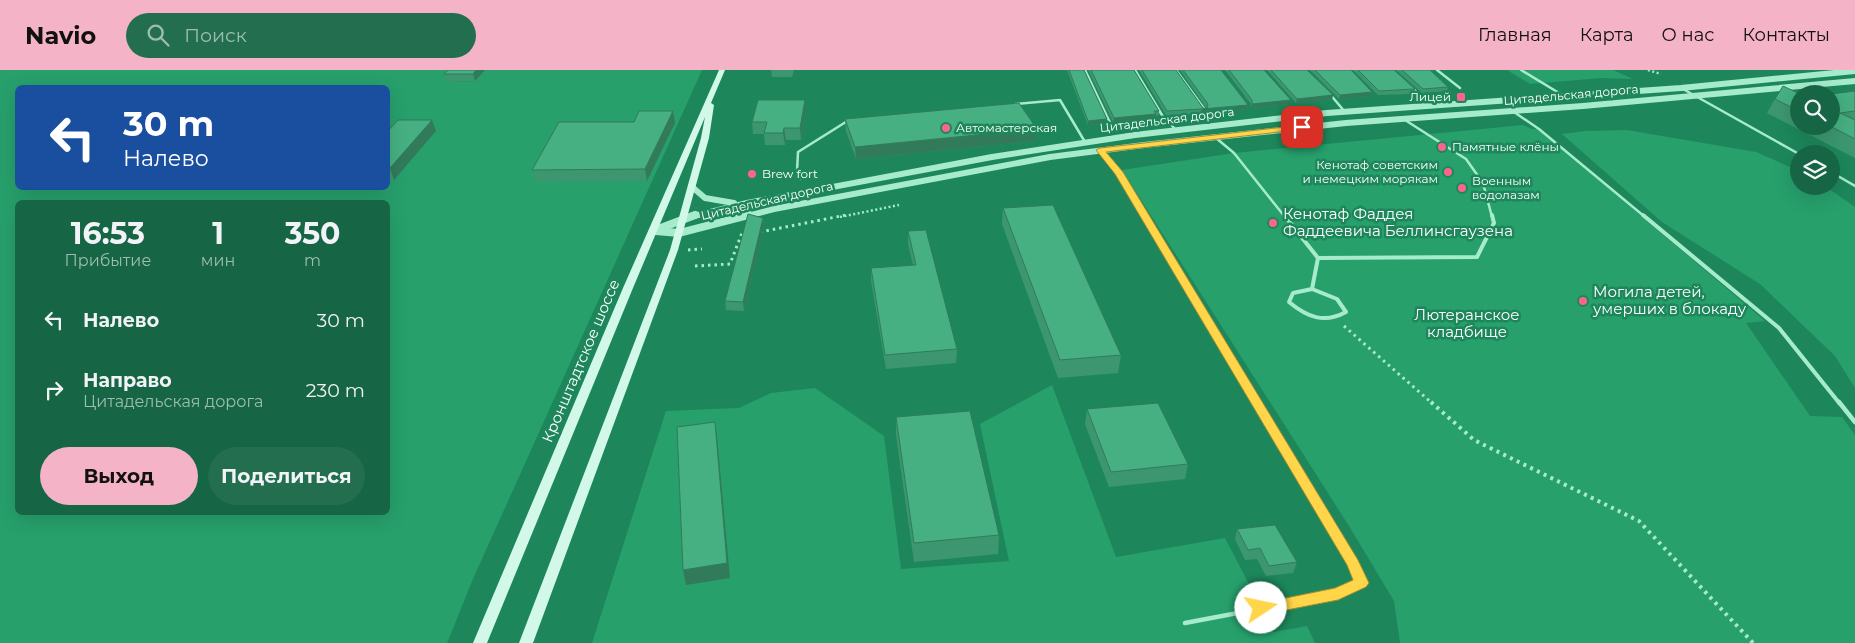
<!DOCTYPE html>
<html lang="ru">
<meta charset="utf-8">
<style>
body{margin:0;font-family:Montserrat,sans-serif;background:#236e4f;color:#f1f3f6;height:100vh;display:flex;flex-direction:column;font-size:19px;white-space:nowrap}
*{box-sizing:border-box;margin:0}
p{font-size:16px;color:#9ebdb2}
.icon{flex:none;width:28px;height:28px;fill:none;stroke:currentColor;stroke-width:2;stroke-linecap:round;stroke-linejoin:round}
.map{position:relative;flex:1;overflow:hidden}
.drawer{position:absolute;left:15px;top:130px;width:375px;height:315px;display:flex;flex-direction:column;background:#166544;border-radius:8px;box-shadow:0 5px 20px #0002}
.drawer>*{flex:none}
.top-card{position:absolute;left:15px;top:15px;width:375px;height:105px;border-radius:8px;box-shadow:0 5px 20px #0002;background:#1a4fa0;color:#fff;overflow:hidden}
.controls{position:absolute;left:1790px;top:15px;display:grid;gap:10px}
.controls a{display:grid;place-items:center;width:50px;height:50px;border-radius:50%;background:#166544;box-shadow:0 5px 20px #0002;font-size:25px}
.pin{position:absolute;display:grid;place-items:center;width:42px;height:42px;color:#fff;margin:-21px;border-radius:10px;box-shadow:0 2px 8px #0006}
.me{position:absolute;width:55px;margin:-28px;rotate:79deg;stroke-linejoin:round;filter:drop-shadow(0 0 4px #0008)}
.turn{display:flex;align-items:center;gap:18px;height:105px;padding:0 25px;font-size:22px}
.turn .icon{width:65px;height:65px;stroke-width:2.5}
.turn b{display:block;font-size:35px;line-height:42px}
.eta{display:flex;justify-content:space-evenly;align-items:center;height:85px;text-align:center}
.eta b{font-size:30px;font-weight:700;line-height:35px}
.action{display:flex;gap:10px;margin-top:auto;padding:10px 25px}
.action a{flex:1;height:58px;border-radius:30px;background:#f5b3c7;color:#111;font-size:20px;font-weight:700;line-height:58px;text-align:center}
.action a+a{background:#236e4f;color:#f1f3f6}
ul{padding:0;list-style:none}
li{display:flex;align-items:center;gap:15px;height:70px;padding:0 25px}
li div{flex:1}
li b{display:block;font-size:19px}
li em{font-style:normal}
header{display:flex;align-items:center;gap:30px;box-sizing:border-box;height:70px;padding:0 25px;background:#f5b3c7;color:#111}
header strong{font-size:24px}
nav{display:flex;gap:28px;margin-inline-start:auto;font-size:18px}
.search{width:350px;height:45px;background:#236e4f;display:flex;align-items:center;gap:12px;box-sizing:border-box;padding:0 18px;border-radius:28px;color:#9ebdb2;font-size:19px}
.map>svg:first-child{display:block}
</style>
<header>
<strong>Navio</strong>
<div class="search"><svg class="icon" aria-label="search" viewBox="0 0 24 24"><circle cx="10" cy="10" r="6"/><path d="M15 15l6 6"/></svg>Поиск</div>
<nav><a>Главная</a><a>Карта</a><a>О нас</a><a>Контакты</a></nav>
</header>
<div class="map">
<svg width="1855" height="573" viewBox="0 0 1855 573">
<rect width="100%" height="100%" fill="#1d875b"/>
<g fill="#27a06c" fill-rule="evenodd">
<path d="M0,0H457L448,12L475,11L485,0H702L473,509L447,573H0ZM18,18H388V78L394,110H388V118H18ZM18,132H388V442H18Z"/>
<path d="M1507,0H1613L1633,9L1602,8L1530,14Z"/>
<path d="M1523,55L1532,59H1539L1765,251L1746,253L1810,346L1842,347L1855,365V573H1400L1394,531L1349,456L1122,100L1234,83Z"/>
<path d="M1627,60L1756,82L1799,101V116H1825L1855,137V318L1835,286L1760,214L1662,152L1562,64L1586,61Z"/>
<path d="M1052,315L1116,487L1225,468L1274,562L1307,556L1315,573H592L666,341L739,338L771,323L815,318L884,366L901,499L1009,491L980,354Z"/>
</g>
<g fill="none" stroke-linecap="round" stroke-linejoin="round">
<g stroke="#a7ebcd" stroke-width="2.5" stroke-dasharray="2 2.5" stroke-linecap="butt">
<path d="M1648,0L1661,4"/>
<path d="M840,147L899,135"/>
</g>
<g stroke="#a7ebcd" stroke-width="3" stroke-dasharray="2.5 4" stroke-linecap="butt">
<path d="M760,162L846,145"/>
<path d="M688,180L702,179"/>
<path d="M695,196L730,194L742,163"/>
<path d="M1344,256L1433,334"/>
</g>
<path stroke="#a7ebcd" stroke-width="4" stroke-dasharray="3 4.5" stroke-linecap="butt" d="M1431,332L1474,370L1639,451L1753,573"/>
<g stroke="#a7ebcd" stroke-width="2.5">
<path d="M1085,0L1113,59"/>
<path d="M1135,0L1162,45L1176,60"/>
<path d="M1176,0L1205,40"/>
<path d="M1437,0L1460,18"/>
<path d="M1521,0L1564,26"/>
<path d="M1411,17L1424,29"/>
<path d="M1683,19L1799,84"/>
<path d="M1329,23L1345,42"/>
<path d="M1015,34L1060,30L1085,72"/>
<path d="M1514,42L1539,59L1645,147"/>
<path d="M1405,50L1466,89L1483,113L1492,147"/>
<path d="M1216,68L1234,83L1285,147"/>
<path d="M1100,80L1119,103L1145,147"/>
<path d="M1831,102L1855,116"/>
<path d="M800,109L797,102L798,82L849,50"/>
</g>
<g stroke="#a7ebcd" stroke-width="4">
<path d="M1144,145L1257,334"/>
<path d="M1284,145L1318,188L1477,187L1494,153L1492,145"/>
<path d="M1643,145L1779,258L1840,334"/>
<path d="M1312,219L1337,229L1346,242C1324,254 1307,247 1289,232L1293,223Z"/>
<path d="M1312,219L1318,188"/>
</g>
<g stroke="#a7ebcd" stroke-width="4.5">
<path d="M1839,332L1855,352"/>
<path d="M1185,553L1338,524L1361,513L1353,494L1256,332"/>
</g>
<g stroke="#a7ebcd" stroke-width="6">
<path d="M691,116L705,128L734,133"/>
<path d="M690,147L747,133L992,87L1135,65L1327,43L1681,18L1855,1"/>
<path d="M744,147L774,139L1050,87L1144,75L1346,53L1583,36L1855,11"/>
</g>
<g stroke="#a7ebcd" stroke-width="8">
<path d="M653,161L695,145"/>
<path d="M656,161L679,163L749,145"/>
</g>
<path fill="#d2f8e9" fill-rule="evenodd" d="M719,0H725L711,33L714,35L709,68L678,180L533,573H519L670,180L701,68L705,47L633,218L487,573H473L623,218Z"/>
</g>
<g fill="#3c9770">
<path d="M485,0L475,11L447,12L444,4Z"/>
<path d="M771,0H794L792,7H772Z"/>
<path d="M1067,0H1084L1107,53L1088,55Z"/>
<path d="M1088,0H1134L1159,41V45L1155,46V48L1113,52Z"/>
<path d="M1139,0H1176L1203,38L1207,39L1180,0H1221L1248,35L1247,39L1201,44L1166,45Z"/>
<path d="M1225,0H1264L1290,34L1251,38V34Z"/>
<path d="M1267,0H1307L1333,25L1332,29L1296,33Z"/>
<path d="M1310,0H1351L1372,22L1371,26L1339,29Z"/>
<path d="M1353,0H1394L1415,19L1414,24L1378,25Z"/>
<path d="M1396,0H1430L1448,17L1447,21L1422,23Z"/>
<path d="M1855,21V88L1767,43L1775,29L1799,24V56H1831Z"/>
<path d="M673,41L675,53L647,111L535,112L532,100L634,52Z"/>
<path d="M806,41L801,70H786L785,75H765L764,64H753L752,52Z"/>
<path d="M845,49L1037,59L1036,71L856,89L846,61Z"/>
<path d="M432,50L436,61L394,110H388V61Z"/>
<path d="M1003,138L1121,285L1118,303L1058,308L1002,154Z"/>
<path d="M763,148L764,156L744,241L726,240L725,231Z"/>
<path d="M908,161L957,279L956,293L886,299L871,211V198L913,195L908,174Z"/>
<path d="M1087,339L1188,394L1185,409L1109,417L1085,354Z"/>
<path d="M896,347L999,465L998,484L914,492L896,365Z"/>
<path d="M1237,459L1297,492L1293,503L1266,506L1257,489L1245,490L1235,469Z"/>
</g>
<g fill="#317b5b">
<path d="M476,0H485L475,11L473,4Z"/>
<path d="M1372,22L1371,26L1339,29L1340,25Z"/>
<path d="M1333,25L1332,29L1296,33L1297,29Z"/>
<path d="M805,30L806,41L801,70L800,58Z"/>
<path d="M1291,30L1290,34L1251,38L1252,34Z"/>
<path d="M1248,35L1247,39L1201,44L1202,39Z"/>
<path d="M673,41L675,53L647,111L645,99Z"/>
<path d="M1156,44L1155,48L1113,52L1114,48Z"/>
<path d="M1107,49V53L1088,55V51Z"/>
<path d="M432,50L436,61L394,110L390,98Z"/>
<path d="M784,58L786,70L785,75L783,63Z"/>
<path d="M1037,59L1036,71L856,89L855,77Z"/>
<path d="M763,148L764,156L744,241L743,232Z"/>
<path d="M715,352L717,366L730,508L686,515L683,500Z"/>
</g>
<g fill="#46b082" stroke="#317b5b">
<path d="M448,0H476L473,4H444Z"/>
<path d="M1069,0H1084L1107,49L1088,51Z"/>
<path d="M1091,0H1134L1159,41H1154L1156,44L1114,48Z"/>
<path d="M1142,0H1176L1203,38L1207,39L1208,34L1183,0H1221L1248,35L1202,39L1167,41Z"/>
<path d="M1229,0H1264L1291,30L1252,34V30Z"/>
<path d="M1271,0H1307L1333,25L1297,29Z"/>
<path d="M1315,0H1351L1372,22L1340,25Z"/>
<path d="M1358,0H1394L1415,19L1379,21Z"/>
<path d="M1402,0H1430L1448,17L1423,19Z"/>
<path d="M1783,16L1800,24H1799V41L1775,29Z"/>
<path d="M1855,21V41L1840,43L1855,50V69L1830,56H1831V24Z"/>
<path d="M758,30H805L800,58H784L783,63H764L767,52H752Z"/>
<path d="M1019,33L1037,59L855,77L845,49Z"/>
<path d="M639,41H673L645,99L532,100L559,52H634Z"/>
<path d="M398,50H432L390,98H388V61Z"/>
<path d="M1053,135L1121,285L1060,290L1003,138Z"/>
<path d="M748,144L763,148L743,232L725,231Z"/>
<path d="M926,160L957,279L885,285L871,198L916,195L908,161Z"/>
<path d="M1158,333L1188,394L1111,402L1087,339Z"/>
<path d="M970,341L999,465L914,473L896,347Z"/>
<path d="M715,352L727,493L683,500L677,357Z"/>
<path d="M1275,455L1297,492L1269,496L1260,478L1248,480L1237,459Z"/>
</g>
<path fill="#ffd54a" stroke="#a68a30" d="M1302,55L1306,57L1305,59L1106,82L1123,102L1358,490L1369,513L1366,517L1338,530L1261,545L1256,543L1254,538L1256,534L1335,518L1353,510L1347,495L1115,104L1096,80L1100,78Z"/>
<g fill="#fa658e" stroke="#1d875b" stroke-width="2">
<rect x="1456" y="22" width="10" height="10" rx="2.5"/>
<circle cx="946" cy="58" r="5"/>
<circle cx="1442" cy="77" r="5"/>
<circle cx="1448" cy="102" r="5"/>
<circle cx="752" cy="104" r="5"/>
<circle cx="1462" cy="118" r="5"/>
<circle cx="1273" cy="153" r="5"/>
<circle cx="1583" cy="231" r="5"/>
</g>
<g text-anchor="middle" stroke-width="5" stroke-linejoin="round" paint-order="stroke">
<g font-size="12" fill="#fff" stroke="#1d875b">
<text transform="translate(1571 25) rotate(-5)" y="4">Цитадельская дорога</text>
<text transform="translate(1167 50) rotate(-7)" y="4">Цитадельская дорога</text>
<text transform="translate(767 131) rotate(-13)" y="4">Цитадельская дорога</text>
</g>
<g font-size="12" fill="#fff" stroke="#1d875b" text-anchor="start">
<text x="1451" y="31" text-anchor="end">Лицей</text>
<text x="956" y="62">Автомастерская</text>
<text x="1452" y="81">Памятные клёны</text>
<text x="1438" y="99" text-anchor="end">Кенотаф советским<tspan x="1438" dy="14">и немецким морякам</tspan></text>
<text x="762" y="108">Brew fort</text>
<text x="1472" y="115">Военным<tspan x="1472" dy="14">водолазам</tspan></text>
</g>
<g font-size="15" fill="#fff" stroke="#1d875b" text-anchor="start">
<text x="1283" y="149">Кенотаф Фаддея<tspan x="1283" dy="17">Фаддеевича Беллинсгаузена</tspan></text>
<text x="1593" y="227">Могила детей,<tspan x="1593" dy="17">умерших в блокаду</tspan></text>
</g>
<g font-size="15" fill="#fff" stroke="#1d875b">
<text x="1467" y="250">Лютеранское<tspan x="1467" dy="17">кладбище</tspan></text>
</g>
<g font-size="15" fill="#fff" stroke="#1d875b">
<text transform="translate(581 291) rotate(-67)" y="5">Кронштадтское шоссе</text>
</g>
</g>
</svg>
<div class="controls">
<a><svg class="icon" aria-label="search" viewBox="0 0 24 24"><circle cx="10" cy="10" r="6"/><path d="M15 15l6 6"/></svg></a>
<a><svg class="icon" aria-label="layers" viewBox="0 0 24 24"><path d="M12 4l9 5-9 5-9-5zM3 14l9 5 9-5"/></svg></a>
</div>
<div class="pin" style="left:1302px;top:57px;background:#d93025"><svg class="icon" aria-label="arrive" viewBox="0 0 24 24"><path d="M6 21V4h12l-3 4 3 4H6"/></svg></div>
<svg class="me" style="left:1261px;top:538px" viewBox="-20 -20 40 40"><circle r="19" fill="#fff"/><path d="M0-13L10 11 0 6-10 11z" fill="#ffd54a"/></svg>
<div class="top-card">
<div class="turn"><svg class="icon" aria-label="left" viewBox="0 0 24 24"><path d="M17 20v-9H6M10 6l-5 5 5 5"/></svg><div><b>30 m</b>Налево</div></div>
</div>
<section class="drawer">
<div class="eta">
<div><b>16:53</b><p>Прибытие</p></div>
<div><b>1</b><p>мин</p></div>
<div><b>350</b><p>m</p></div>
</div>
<ul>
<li><svg class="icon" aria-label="left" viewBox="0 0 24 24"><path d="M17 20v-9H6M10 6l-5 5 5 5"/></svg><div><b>Налево</b></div><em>30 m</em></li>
<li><svg class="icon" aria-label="right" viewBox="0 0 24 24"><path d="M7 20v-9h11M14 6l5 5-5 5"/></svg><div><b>Направо</b><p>Цитадельская дорога</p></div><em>230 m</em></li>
</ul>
<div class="action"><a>Выход</a><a>Поделиться</a></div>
</section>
</div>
